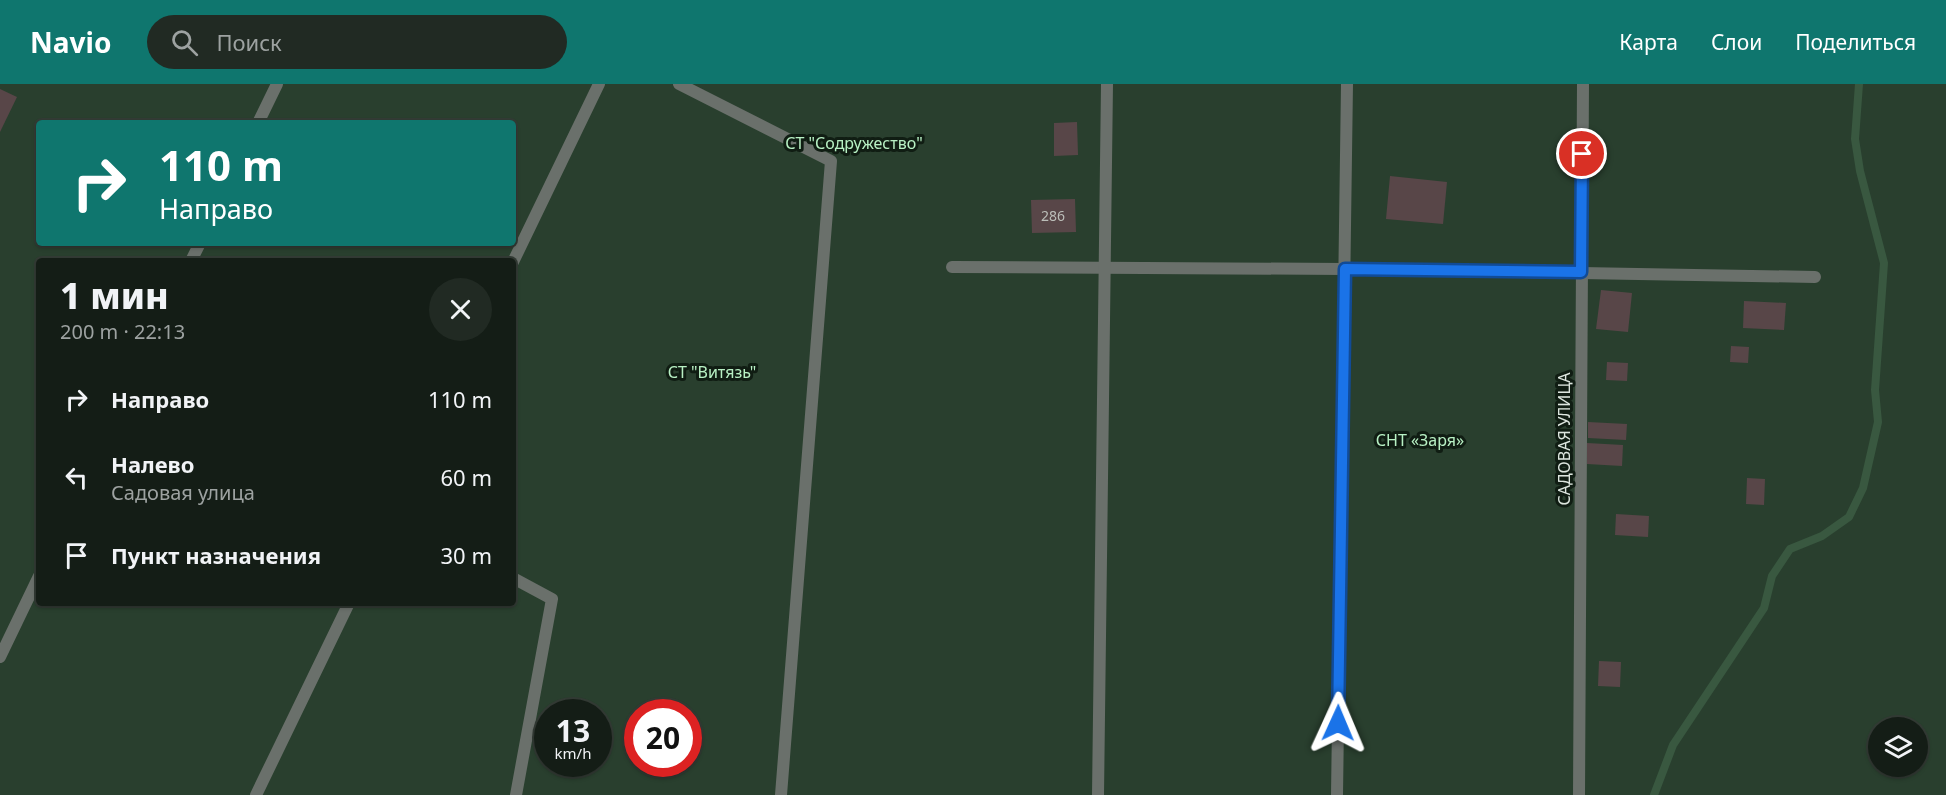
<!DOCTYPE html>
<html lang="ru">
<meta charset="utf-8">
<style>
body{margin:0;font-family:"Noto Sans",sans-serif;background:#212a23;color:#f1f3f6;height:100vh;display:flex;flex-direction:column;font-size:22px;white-space:nowrap}
*{box-sizing:border-box;margin:0}
p{font-size:20px;color:#9da2a1}
.icon{flex:none;width:33px;height:33px;fill:none;stroke:currentColor;stroke-width:2;stroke-linecap:round;stroke-linejoin:round}
.map{position:relative;flex:1;overflow:hidden}
.sheet{position:absolute;left:36px;top:174px;width:480px;height:348px;display:flex;flex-direction:column;background:#141d16;border-radius:6px;box-shadow:0 2px 4px #0004,0 0 0 2px #333b35}
.sheet>*{flex:none}
.top-card{position:absolute;left:36px;top:36px;width:480px;height:126px;border-radius:6px;box-shadow:0 2px 4px #0004,0 0 0 2px #333b35;background:#0f766e;color:#fff;overflow:hidden}
.buttons{position:absolute;left:1868px;top:633px;display:grid;gap:12px}
.buttons a{display:grid;place-items:center;width:60px;height:60px;border-radius:50%;background:#141d16;box-shadow:0 2px 4px #0004,0 0 0 2px #333b35;font-size:30px}
.speed{position:absolute;left:534px;top:615px;display:flex;gap:12px;font-size:30px;font-weight:700;text-align:center}
.speed>*{display:grid;place-content:center;width:78px;height:78px;border-radius:50%;background:#141d16;box-shadow:0 2px 4px #0004,0 0 0 2px #333b35;line-height:1}
.speed small{font-size:15px;font-weight:400}
.speed .limit{border:9px solid #d22;background:#fff;color:#111}
.pin{position:absolute;display:grid;place-items:center;width:51px;height:51px;color:#fff;margin:-26px;border:3px solid #fff;border-radius:50%;box-shadow:0 2px 6px #0007}
.me{position:absolute;width:66px;margin:-33px;rotate:1deg;stroke-linejoin:round;filter:drop-shadow(0 0 4px #0008)}
.turn{display:flex;align-items:center;gap:21px;height:126px;padding:0 24px;font-size:27px}
.turn .icon{width:78px;height:78px;stroke-width:2.5}
.turn b{display:block;font-size:42px;line-height:51px}
.round{display:grid;place-items:center;flex:none;width:63px;height:63px;border-radius:32px;background:#212a23}
.headline{display:flex;align-items:center;justify-content:space-between;height:102px;padding:0 24px}
h1{font-size:36px;font-weight:800;line-height:45px}
ul{padding:0;list-style:none}
li{display:flex;align-items:center;gap:18px;height:78px;padding:0 24px}
li div{flex:1}
li b{display:block;font-size:22px}
li em{font-style:normal}
header{display:flex;align-items:center;gap:36px;box-sizing:border-box;height:84px;padding:0 30px;background:#0f766e;color:#fff}
header strong{font-size:28px}
nav{display:flex;gap:33px;margin-inline-start:auto;font-size:21px}
.search{width:420px;height:54px;background:#212a23;display:flex;align-items:center;gap:15px;box-sizing:border-box;padding:0 21px;border-radius:33px;color:#9da2a1;font-size:22px}
.map>svg:first-child{display:block}
</style>
<header>
<strong>Navio</strong>
<div class="search"><svg class="icon" aria-label="search" viewBox="0 0 24 24"><circle cx="10" cy="10" r="6"/><path d="M15 15l6 6"/></svg>Поиск</div>
<nav><a>Карта</a><a>Слои</a><a>Поделиться</a></nav>
</header>
<div class="map">
<svg width="1946" height="711" viewBox="0 0 1946 711">
<rect width="100%" height="100%" fill="#1a271d"/>
<path fill="#293f2e" fill-rule="evenodd" d="M0,0H1946V711H0ZM39,39H513V159H39ZM39,177H513V519H39ZM548,628H598V680H548ZM638,628H688V680H638ZM1878,644H1917V682H1878Z"/>
<g fill="none" stroke-linecap="round" stroke-linejoin="round">
<path stroke="#395840" stroke-width="8" d="M1654,711L1673,661L1764,524L1772,492L1790,465L1822,452L1849,433L1863,404L1878,338L1875,306L1884,179L1860,87L1855,55L1859,0"/>
</g>
<g fill="#584648">
<path d="M0,5L17,13L0,48Z"/>
<path d="M1077,38L1078,71L1054,72V39Z"/>
<path d="M1390,92L1447,98L1443,140L1386,135Z"/>
<path d="M1075,115L1076,148L1032,149L1031,116Z"/>
<path d="M1601,206L1632,209L1628,248L1596,245Z"/>
<path d="M1744,217L1786,219L1784,246L1743,244Z"/>
<path d="M1731,262L1749,263L1748,279L1730,278Z"/>
<path d="M1607,278L1628,279L1627,297L1606,296Z"/>
<path d="M1588,338L1627,340L1626,356L1588,354Z"/>
<path d="M1587,359L1623,361L1622,382L1587,380Z"/>
<path d="M1747,394L1765,395L1764,421L1746,420Z"/>
<path d="M1616,430L1649,432L1648,453L1615,451Z"/>
<path d="M1599,577L1621,578L1620,603L1598,602Z"/>
</g>
<g fill="none" stroke-linecap="round" stroke-linejoin="round">
<g stroke="#6a706b" stroke-width="12">
<path d="M679,0L831,77L781,711"/>
<path d="M258,39L277,0"/>
<path d="M191,177L200,159"/>
<path d="M513,178L599,0"/>
<path d="M952,183L1345,185L1815,193"/>
<path d="M513,494L552,515L516,711"/>
<path d="M0,573L39,492"/>
<path d="M256,711L349,519"/>
<path d="M1098,711L1107,0"/>
<path d="M1337,711L1347,0"/>
</g>
<path stroke="#6a706b" stroke-width="12" d="M1579,711L1583,0"/>
</g>
<g fill="none" stroke-linecap="round" stroke-linejoin="round">
<g stroke="#114b97" stroke-width="15">
<path id="route" d="M1338,639L1345,185L1581,188L1582,70"/>
</g>
<use href="#route" stroke="#1a73e8" stroke-width="10"/>
</g>
<g text-anchor="middle" stroke-width="6" stroke-linejoin="round" paint-order="stroke">
<g font-size="14" fill="#bcbeb9">
<text x="1053" y="137">286</text>
</g>
<g font-size="16" fill="#b8f1c4" stroke="#101d13">
<text x="854" y="65">СТ "Содружество"</text>
<text x="712" y="294">СТ "Витязь"</text>
<text x="1420" y="362">СНТ «Заря»</text>
</g>
<g font-size="16" fill="#dde6df" stroke="#101d13">
<text transform="translate(1564 355) rotate(-90)" y="6">САДОВАЯ УЛИЦА</text>
</g>
</g>
</svg>
<div class="buttons">
<a><svg class="icon" aria-label="layers" viewBox="0 0 24 24"><path d="M12 4l9 5-9 5-9-5zM3 14l9 5 9-5"/></svg></a>
</div>
<div class="speed"><div>13<small>km/h</small></div><div class="limit">20</div></div>
<div class="pin" style="left:1582px;top:70px;background:#d93025"><svg class="icon" aria-label="arrive" viewBox="0 0 24 24"><path d="M6 21V4h12l-3 4 3 4H6"/></svg></div>
<svg class="me" style="left:1338px;top:639px" viewBox="-20 -20 40 40"><path d="M0-17L14 15 0 8-14 15z" fill="#1a73e8" stroke="#fff" stroke-width="4"/></svg>
<div class="top-card">
<div class="turn"><svg class="icon" aria-label="right" viewBox="0 0 24 24"><path d="M7 20v-9h11M14 6l5 5-5 5"/></svg><div><b>110 m</b>Направо</div></div>
</div>
<section class="sheet">
<div class="headline"><div><h1>1 мин</h1><p>200 m · 22:13</p></div><a class="round"><svg class="icon" aria-label="close" viewBox="0 0 24 24"><path d="M6 6l12 12M18 6L6 18"/></svg></a></div>
<ul>
<li><svg class="icon" aria-label="right" viewBox="0 0 24 24"><path d="M7 20v-9h11M14 6l5 5-5 5"/></svg><div><b>Направо</b></div><em>110 m</em></li>
<li><svg class="icon" aria-label="left" viewBox="0 0 24 24"><path d="M17 20v-9H6M10 6l-5 5 5 5"/></svg><div><b>Налево</b><p>Садовая улица</p></div><em>60 m</em></li>
<li><svg class="icon" aria-label="arrive" viewBox="0 0 24 24"><path d="M6 21V4h12l-3 4 3 4H6"/></svg><div><b>Пункт назначения</b></div><em>30 m</em></li>
</ul>
</section>
</div>
